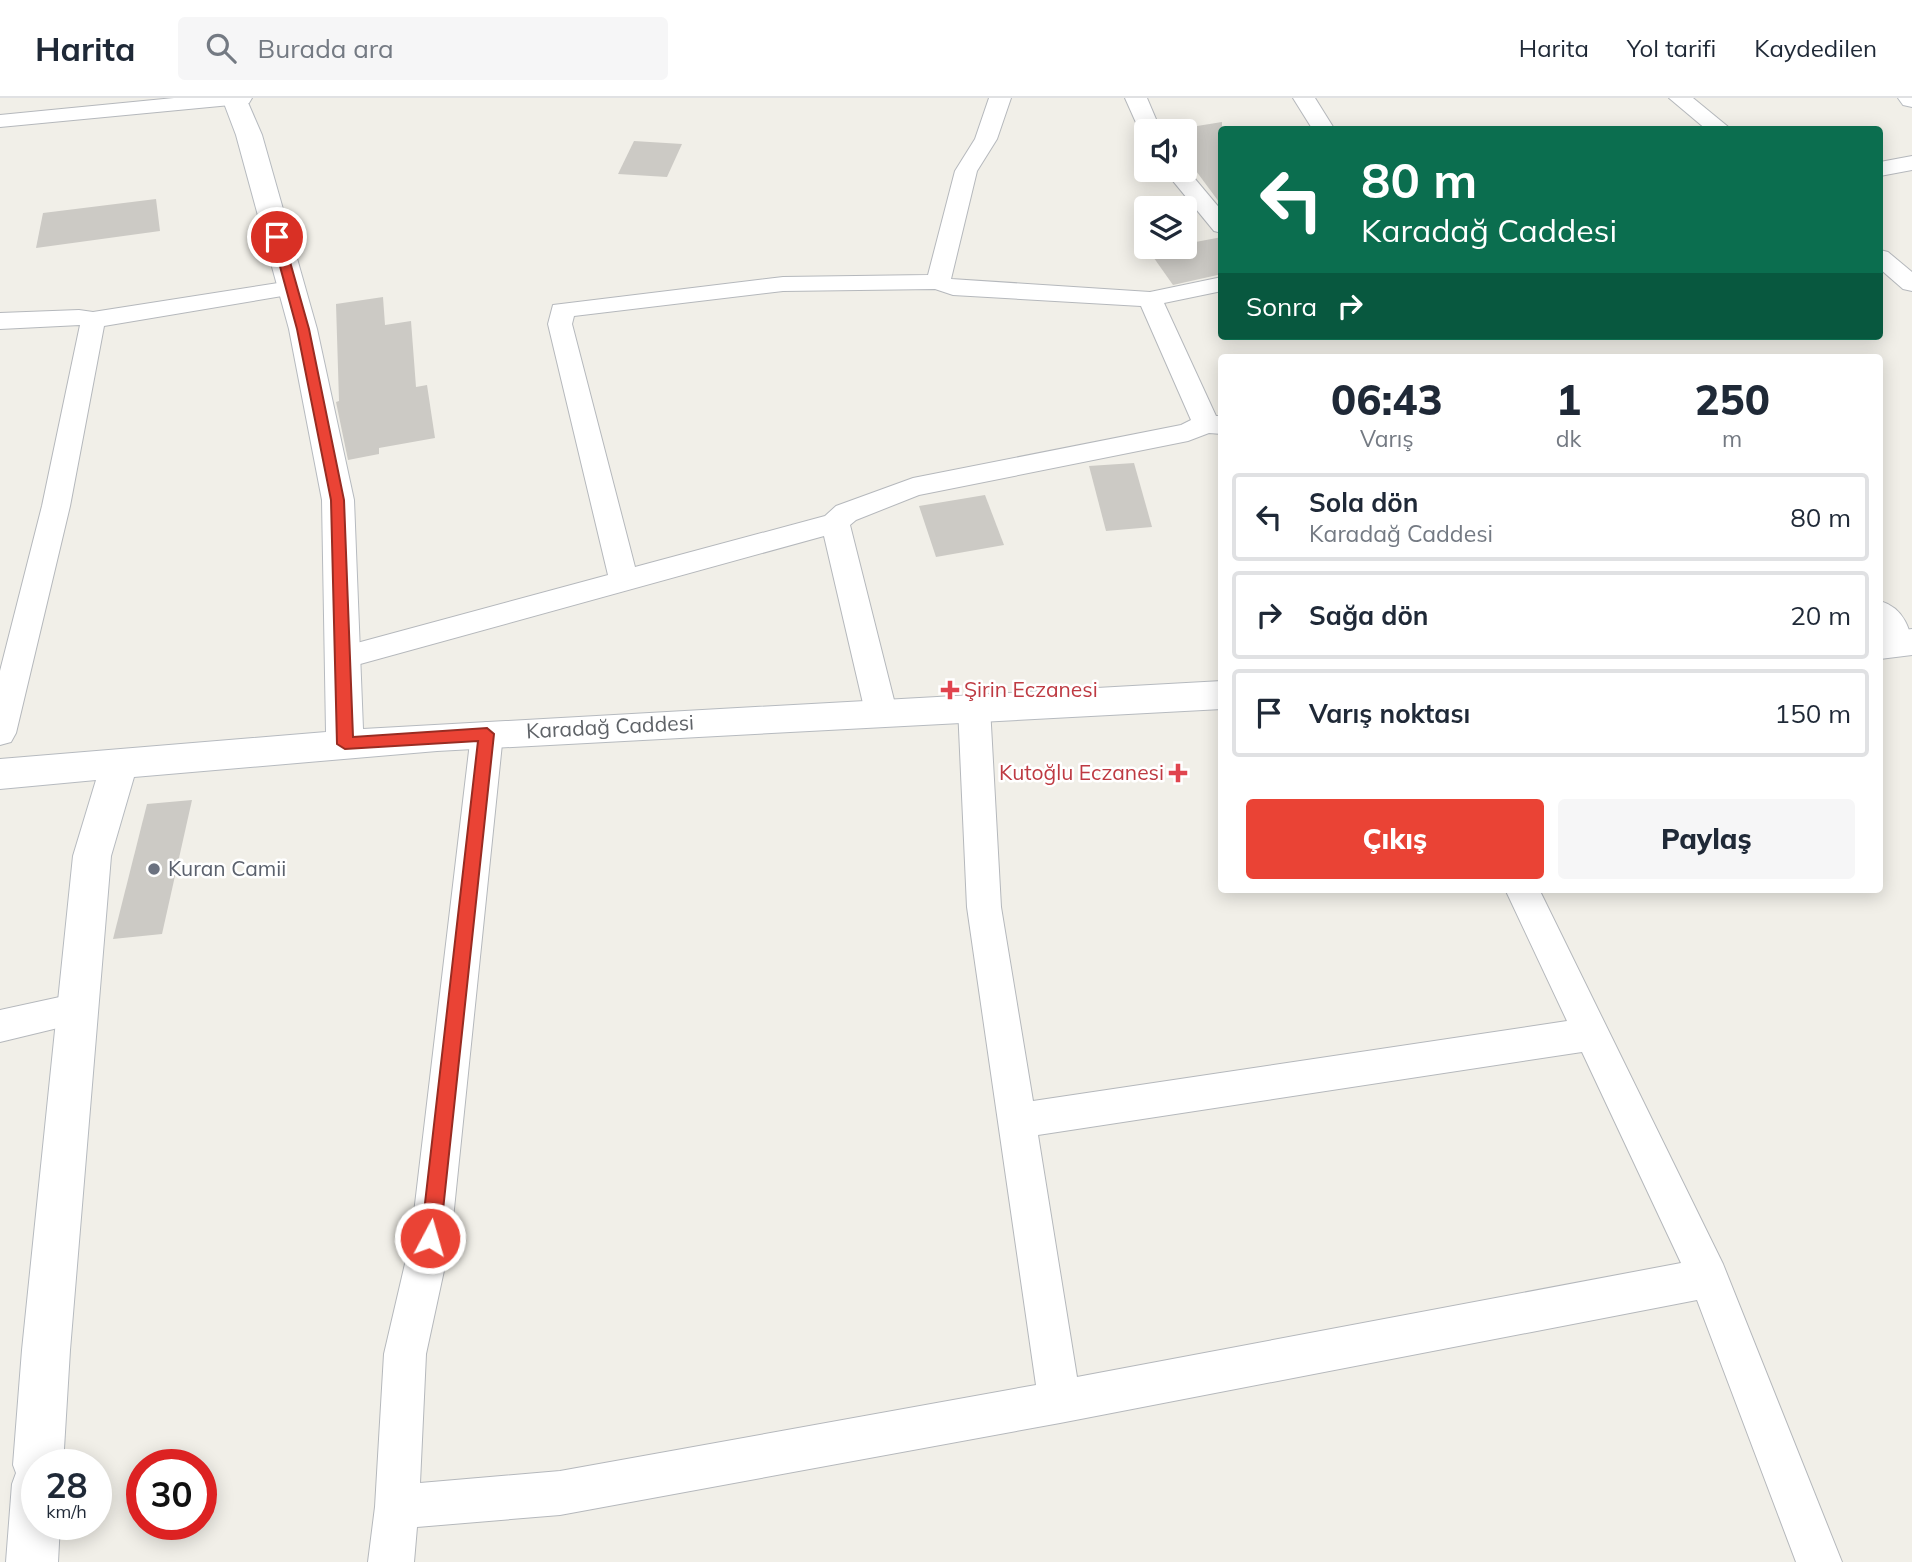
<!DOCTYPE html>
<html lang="tr">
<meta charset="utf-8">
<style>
body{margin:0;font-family:Mulish,sans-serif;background:#f6f6f7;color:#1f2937;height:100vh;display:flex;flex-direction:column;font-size:26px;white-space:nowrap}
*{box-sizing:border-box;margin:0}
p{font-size:23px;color:#747a83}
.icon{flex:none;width:38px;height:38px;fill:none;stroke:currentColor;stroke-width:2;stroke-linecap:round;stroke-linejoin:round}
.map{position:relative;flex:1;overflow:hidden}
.side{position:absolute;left:1218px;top:256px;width:665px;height:539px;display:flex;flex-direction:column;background:#fff;border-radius:7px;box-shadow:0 4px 18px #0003}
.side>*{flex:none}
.top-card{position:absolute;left:1218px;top:28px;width:665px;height:214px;border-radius:7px;box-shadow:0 4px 18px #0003;background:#0b6e4f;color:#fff;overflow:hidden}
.fabs{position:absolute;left:1134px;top:21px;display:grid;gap:14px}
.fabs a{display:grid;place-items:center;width:63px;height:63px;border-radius:7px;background:#fff;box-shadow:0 4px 18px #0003;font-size:35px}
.speed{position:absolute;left:21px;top:1351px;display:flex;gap:14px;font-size:35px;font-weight:700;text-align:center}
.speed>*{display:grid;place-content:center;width:91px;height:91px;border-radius:50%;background:#fff;box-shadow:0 4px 18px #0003;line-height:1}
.speed small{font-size:18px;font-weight:400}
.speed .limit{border:10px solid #d22;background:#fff;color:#111}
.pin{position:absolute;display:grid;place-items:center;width:60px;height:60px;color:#fff;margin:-30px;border:4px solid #fff;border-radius:50%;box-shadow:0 2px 7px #0007}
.me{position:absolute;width:77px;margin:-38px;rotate:6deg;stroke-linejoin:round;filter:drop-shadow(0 0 5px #0008)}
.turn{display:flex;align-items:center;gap:24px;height:147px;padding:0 28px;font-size:32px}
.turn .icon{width:91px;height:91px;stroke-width:2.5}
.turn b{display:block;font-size:49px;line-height:60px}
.then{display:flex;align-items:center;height:66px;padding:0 28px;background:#0003;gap:14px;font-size:26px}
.eta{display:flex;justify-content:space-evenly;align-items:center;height:119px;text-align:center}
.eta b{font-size:42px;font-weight:800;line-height:49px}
.primary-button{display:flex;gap:14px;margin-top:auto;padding:14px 28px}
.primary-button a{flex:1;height:80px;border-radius:7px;background:#ea4335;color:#fff;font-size:28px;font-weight:800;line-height:80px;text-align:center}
.primary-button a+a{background:#f6f6f7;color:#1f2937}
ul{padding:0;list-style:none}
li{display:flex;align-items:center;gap:21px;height:88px;margin:0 14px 10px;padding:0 14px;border:4px solid #e0e1e3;border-radius:7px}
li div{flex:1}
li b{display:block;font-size:26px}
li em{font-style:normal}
header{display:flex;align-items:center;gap:42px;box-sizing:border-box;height:98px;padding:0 35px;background:#fff;border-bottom:2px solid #e0e1e3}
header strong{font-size:33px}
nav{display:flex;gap:38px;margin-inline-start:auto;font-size:24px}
.search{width:490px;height:63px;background:#f6f6f7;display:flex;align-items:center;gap:18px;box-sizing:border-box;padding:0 24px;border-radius:7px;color:#747a83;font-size:26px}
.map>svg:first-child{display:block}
</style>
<header>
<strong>Harita</strong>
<div class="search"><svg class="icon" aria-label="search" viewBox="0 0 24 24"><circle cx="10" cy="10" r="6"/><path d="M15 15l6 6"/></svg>Burada ara</div>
<nav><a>Harita</a><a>Yol tarifi</a><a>Kaydedilen</a></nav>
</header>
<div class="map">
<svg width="1912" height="1464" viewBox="0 0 1912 1464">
<rect width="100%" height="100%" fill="#f1efe8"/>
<g fill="#cccac5">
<path d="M1222,24V108L1185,58V33H1166Z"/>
<path d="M634,43L682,46L667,79L618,76Z"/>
<path d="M156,101L160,133L36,150L43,115Z"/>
<path d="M1222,139V176L1173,187L1149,153L1185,149V146Z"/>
<path d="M383,199L385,227L411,223L416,289L427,287L435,340L379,350V356L348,362L336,304L339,303L336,206Z"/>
<path d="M1134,365L1152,429L1106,433L1089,368Z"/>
<path d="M985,397L1004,447L936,459L919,408Z"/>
<path d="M192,702L162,836L113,841L147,706Z"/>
</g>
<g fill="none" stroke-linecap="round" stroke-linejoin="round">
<g stroke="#b5b8bc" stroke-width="2">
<g id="street">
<path d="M174,0H252L249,5L241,6L0,29V17Z"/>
<path d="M989,0H1011L997,41L977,73L951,181L1150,194L1222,179V193L1164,205L1216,318H1222V336L1209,335L1188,343L919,397L856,422L850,427L897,614L892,622L881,626L870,622L865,614L824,438L342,571L331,568L327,560L331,552L608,477L548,226L553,207L783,179L928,177L955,73L975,41ZM935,191L953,197L1141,208L1191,322L1181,327L913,380L836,408L825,418L635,469L572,226L574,218L783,193Z"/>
<path d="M1125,0H1147L1161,33H1146V39L1142,38Z"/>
<path d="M1293,0H1315L1335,32H1313Z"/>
<path d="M1669,0H1693L1732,32H1707Z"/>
<path d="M1912,58V72L1880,78V64Z"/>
<path d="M1185,69L1222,113V135L1214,133L1164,72H1185Z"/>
<path d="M1880,152L1888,154L1912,174V193L1903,191L1880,171Z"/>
<path d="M291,183L300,185L303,190L300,195L104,228L70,408L16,635L11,644L0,647V573L42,408L80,227L0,231V215L79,212L93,214Z"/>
<path d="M1880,503C1904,510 1912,532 1912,554C1882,563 1878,523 1880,503Z"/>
<path d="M974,597L985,601L990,609L1001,809L1033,1003L1567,923L1505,791H1539L1723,1166L1842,1464H1796L1697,1202L1060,1325L560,1417L417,1429L414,1464H368L375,1409L384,1256L411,1140L471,636L476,627L487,624L498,627L503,636L451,1140L426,1256L420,1385L560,1373L1036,1287L967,809L958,609L963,601ZM1582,954L1681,1165L1077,1279L1038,1037Z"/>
<path d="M78,895L91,900L96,911L91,922L0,944V912Z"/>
</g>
</g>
<g stroke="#b6babf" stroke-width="2">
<g id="secondary">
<path d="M222,0H246L262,37L317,231L354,402L363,631L1222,583V611L437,653L134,679L111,758L70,1252L63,1367H37V1426H60L58,1464H6L12,1386L16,1375L13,1367L22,1252L73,758L96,682L0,691V661L326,634L322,402L289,231L236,37Z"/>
<path d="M1898,0H1912V9L1903,7Z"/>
<path d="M1912,531V557L1880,561V535Z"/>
</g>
</g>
<use href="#street" fill="#fff" fill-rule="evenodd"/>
<use href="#secondary" fill="#fff" fill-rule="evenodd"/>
</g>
<path fill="#ea4335" stroke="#982c22" stroke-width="2" d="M277,136L283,139L309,231L344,402L353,639L487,630L494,636L440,1140L437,1147L430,1149L424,1147L421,1140L478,643L345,651L337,646L331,402L297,231L272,139Z"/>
<g fill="#e0444e" stroke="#fff" stroke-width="2.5">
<path d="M946.5 581.5h7v7h7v7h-7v7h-7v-7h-7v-7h7z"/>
<path d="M1174.5 664.5h7v7h7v7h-7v7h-7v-7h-7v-7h7z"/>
</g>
<circle fill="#6b7280" stroke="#fff" stroke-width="2.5" cx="154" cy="771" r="7"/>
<g text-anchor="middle" stroke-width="5" stroke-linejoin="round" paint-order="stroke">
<g font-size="21" fill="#be3a42" stroke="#fff" text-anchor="start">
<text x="964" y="599">Şirin Eczanesi</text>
<text x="1164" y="682" text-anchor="end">Kutoğlu Eczanesi</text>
</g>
<g font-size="21" fill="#5f6368" stroke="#fff">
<text transform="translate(610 629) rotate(-3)" y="7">Karadağ Caddesi</text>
</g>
<g font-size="21" fill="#5b616d" stroke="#fff" text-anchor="start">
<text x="168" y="778">Kuran Camii</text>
</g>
</g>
</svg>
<div class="fabs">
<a><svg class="icon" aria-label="sound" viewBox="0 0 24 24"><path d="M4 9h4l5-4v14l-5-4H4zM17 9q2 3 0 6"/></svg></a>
<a><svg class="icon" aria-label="layers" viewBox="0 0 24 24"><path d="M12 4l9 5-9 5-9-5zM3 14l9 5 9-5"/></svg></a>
</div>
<div class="speed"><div>28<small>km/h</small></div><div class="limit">30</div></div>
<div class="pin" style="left:277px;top:139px;background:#d93025"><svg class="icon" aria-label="arrive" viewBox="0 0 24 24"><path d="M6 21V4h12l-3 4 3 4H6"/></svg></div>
<svg class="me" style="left:430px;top:1140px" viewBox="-20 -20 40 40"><circle r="17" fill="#ea4335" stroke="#fff" stroke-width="3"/><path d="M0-11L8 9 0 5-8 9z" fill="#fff"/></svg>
<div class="top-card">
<div class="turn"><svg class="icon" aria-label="left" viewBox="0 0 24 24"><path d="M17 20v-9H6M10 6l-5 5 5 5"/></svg><div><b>80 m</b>Karadağ Caddesi</div></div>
<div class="then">Sonra<svg class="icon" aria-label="right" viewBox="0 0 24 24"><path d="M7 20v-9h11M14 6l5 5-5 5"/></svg></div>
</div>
<section class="side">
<div class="eta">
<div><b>06:43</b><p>Varış</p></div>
<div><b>1</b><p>dk</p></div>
<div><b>250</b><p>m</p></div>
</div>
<ul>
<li><svg class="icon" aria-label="left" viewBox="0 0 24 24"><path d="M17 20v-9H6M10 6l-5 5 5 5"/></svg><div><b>Sola dön</b><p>Karadağ Caddesi</p></div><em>80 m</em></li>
<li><svg class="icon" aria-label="right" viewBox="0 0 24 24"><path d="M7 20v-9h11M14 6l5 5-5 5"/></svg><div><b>Sağa dön</b></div><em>20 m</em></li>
<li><svg class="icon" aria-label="arrive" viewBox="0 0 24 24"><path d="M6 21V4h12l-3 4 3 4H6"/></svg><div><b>Varış noktası</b></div><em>150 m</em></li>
</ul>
<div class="primary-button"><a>Çıkış</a><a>Paylaş</a></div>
</section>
</div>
